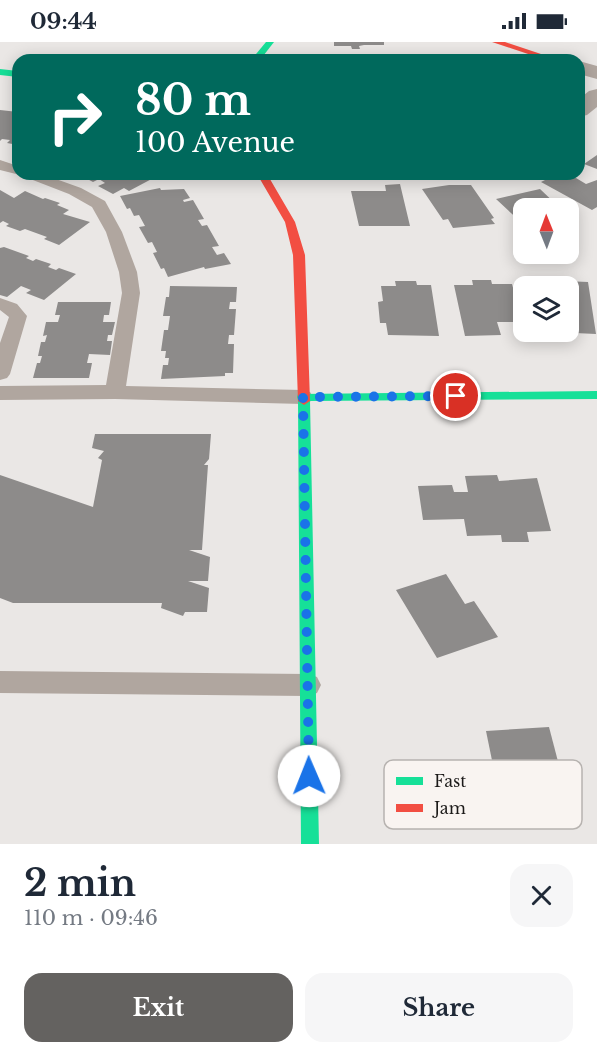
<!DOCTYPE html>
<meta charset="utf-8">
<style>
body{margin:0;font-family:"Libre Baskerville",serif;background:#f6f6f7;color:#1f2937;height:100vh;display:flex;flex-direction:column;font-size:22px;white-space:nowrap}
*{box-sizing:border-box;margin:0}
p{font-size:20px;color:#747a83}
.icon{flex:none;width:33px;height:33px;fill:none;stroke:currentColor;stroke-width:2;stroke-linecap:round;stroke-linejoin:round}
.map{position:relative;height:802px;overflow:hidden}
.drawer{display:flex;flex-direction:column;background:#fff;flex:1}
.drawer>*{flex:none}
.guide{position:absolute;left:12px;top:12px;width:573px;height:126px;border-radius:18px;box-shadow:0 3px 15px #0003;background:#00695c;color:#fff;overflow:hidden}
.needle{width:39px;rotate:359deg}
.tools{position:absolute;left:513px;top:156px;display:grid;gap:12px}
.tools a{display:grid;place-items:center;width:66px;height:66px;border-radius:12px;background:#fff;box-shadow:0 3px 15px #0003;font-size:30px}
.pin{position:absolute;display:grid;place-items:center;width:51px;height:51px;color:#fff;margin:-26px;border:3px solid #fff;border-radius:50%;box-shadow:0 2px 6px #0007}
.me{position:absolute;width:66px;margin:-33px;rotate:359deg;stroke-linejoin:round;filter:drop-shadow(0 0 4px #0008)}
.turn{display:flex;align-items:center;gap:21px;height:126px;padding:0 24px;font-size:27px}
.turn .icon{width:78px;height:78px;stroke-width:2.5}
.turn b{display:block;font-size:42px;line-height:51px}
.round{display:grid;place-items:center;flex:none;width:63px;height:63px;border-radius:18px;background:#f6f6f7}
.head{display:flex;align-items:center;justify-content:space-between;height:102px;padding:0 24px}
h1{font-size:36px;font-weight:800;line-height:45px}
.action{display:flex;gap:12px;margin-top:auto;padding:12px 24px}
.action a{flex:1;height:69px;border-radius:18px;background:#646260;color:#fff;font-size:24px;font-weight:800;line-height:69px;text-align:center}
.action a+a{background:#f6f6f7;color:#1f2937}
.status{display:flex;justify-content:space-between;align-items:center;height:42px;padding:0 30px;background:#fff;direction:ltr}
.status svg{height:16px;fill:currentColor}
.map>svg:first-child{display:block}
</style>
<div class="status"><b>09:44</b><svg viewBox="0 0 49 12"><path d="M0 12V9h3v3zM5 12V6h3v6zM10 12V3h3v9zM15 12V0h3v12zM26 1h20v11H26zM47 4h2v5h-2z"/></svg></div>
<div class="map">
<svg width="597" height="802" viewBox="0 0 597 802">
<rect width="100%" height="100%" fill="#eae7e5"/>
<g fill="#8d8b8a">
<path d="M334,0H384V3H364L359,4L360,7H352L351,4H334Z"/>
<path d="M350,15H385L386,18H350Z"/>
<path d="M0,68L18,70V103L7,101L10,98L2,97L0,99Z"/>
<path d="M597,113V127L584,122Z"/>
<path d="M78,132H161L129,149L124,146L113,152L98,144L105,141L99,137L93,140Z"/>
<path d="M557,132L567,135L571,133L586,142L597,138V165L592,168L541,140Z"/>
<path d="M400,142L410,184H359L351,149H386L385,143Z"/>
<path d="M449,143H471L494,176L491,177L495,182L453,186L448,177L443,178L422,147Z"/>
<path d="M160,146L161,148L184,147L190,156L183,158L184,160L193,158L204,177L198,178L202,184L207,183L219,204L212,205L217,213L224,211L231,222L205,227L204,225L168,235L164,226L161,227L153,211L157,210L152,200L148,201L139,185L145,184L139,173L134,174L130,166L127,167L120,154Z"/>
<path d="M540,147L560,166H524V183L496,157Z"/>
<path d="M0,148L14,156L25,149L43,157L45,156L60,161L57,163L69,168L63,172L90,180L59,203L44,197L47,195L25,187L20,189L6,184L9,182L3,179L0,181Z"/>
<path d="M4,205L29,214L26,216L33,219L36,217L51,222L48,225L56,228L59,226L76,232L44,258L26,251L31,248L21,244L7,255L0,253V206Z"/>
<path d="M472,238H491L492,242H512L522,280H497L501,293L465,294L454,243H473Z"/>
<path d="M395,239H416L417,243H431L439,294L388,293L386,281H380L378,260L383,259L381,244H396Z"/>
<path d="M564,239L588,240L596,292L575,291L574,282H568V244H564Z"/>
<path d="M170,244L237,245L236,260H230L229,267H236L234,293H229L228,302H234L233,331H225V334L161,337L163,323H168L169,316H165L166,309H161L164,288H168L170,274H163L166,255H169Z"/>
<path d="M58,260H111L109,273H104L103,280H115L112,293H108L107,299H112L110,313L89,312L87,321H92L89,336H33L37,321H40L42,314H38L41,300H45L47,293L43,294L46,280H58L60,273H55Z"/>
<path d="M95,392H211L209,417L204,423H208L202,508H189L210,515L208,539H188L209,546L207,570H185L183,574L161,566L162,561H13L0,556V433L93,465L102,418L98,416L104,409L92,406Z"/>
<path d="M497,433L499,439L537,436L551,489L527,490L529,500H502L501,493L467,494L464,477L423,478L418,444L452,443L454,450H468L465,434Z"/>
<path d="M446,532L465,562L474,559L498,595L437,616L396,548Z"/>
<path d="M549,685L572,773L504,777L486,689Z"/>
</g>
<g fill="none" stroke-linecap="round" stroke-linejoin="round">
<g fill="#b0a69f" fill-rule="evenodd">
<path d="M0,118L18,124V132H42L81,146L105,159L122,190L137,230L140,251L126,344L303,348L310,350L313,355L310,360L303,362L115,357L0,358V344L106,343L122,251L119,230L106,190L92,165L69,152L20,133L0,128Z"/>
<path d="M0,256L17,262L27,274L10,332L7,336L0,338V301L9,275L0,268Z"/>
<path d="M0,629L308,632L317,635L321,643L317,651L308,654L0,651Z"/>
</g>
<g fill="#b0a69f" fill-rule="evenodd">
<path d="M579,19L597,24V37L579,32Z"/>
<path d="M597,47V65L587,73L579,75V57L589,49Z"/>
</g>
<g fill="#16e098" fill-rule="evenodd">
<path d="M266,0H274L260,18H251Z"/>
<path d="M0,27L18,29V35L0,33Z"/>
<path d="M597,349V357L310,359L319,802H301L298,358L297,355L298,352Z"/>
</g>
<g fill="#f24e42" fill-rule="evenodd">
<path d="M492,0H505L559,18H546Z"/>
<path d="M257,132H267L295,180L305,213L310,359L304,363L298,359L293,213L285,180Z"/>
</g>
</g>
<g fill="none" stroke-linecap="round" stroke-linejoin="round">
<path stroke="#1a73e8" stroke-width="10" stroke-dasharray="0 18" d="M309,734L303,355L456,354"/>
</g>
<rect x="384" y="718" width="198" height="69" rx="9" fill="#f9f4f1" stroke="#b7b3b0" stroke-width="1.5"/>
<rect x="396" y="735" width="27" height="8" fill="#16e098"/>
<rect x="396" y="762" width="27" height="8" fill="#f24e42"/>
<g font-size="16" fill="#1c1a19">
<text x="434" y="745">Fast</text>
<text x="434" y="772">Jam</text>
</g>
</svg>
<div class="tools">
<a><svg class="needle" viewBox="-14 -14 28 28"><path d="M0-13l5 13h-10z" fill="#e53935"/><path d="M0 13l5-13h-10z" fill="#747a83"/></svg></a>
<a><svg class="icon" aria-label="layers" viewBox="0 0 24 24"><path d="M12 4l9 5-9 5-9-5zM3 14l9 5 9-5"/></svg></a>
</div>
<div class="pin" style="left:456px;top:354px;background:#d93025"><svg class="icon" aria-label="arrive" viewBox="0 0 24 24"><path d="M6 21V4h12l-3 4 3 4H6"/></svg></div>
<svg class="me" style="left:309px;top:734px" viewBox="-20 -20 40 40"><circle r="19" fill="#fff"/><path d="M0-13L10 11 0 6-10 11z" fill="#1a73e8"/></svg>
<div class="guide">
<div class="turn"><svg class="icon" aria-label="right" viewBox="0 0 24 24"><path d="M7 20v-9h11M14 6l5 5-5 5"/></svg><div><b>80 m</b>100 Avenue</div></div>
</div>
</div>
<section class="drawer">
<div class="head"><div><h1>2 min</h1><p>110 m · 09:46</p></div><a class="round"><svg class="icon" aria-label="close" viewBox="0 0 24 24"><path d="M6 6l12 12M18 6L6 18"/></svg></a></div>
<div class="action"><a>Exit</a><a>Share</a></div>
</section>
